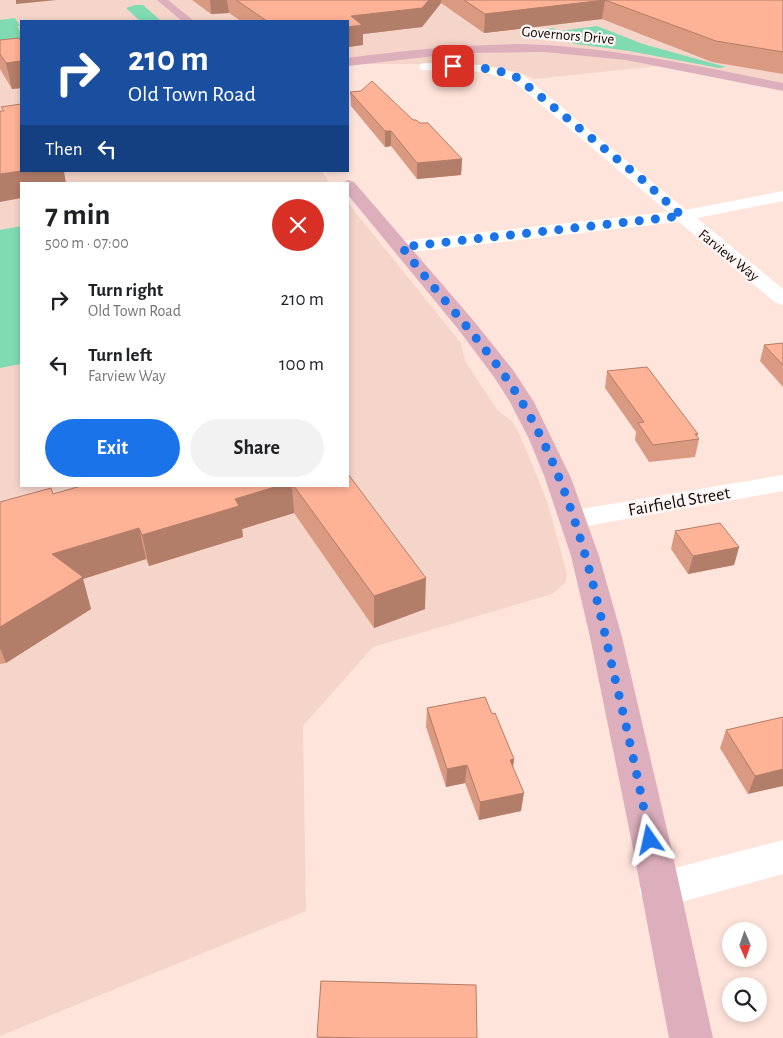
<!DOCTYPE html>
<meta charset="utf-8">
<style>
body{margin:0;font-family:"Alegreya Sans",sans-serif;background:#f2f2f2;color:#202124;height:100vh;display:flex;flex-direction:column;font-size:19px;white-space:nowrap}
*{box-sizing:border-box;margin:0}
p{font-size:16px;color:#757577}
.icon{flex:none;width:28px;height:28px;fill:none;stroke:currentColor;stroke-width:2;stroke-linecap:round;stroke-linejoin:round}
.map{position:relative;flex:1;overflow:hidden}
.drawer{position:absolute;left:20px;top:182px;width:329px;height:305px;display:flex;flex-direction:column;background:#fff;border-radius:0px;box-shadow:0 2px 8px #0003}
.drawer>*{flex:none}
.guide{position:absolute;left:20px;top:20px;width:329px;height:152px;border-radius:0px;box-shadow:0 2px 8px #0003;background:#1a4fa0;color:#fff;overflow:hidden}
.needle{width:32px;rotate:178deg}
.buttons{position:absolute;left:722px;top:922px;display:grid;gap:10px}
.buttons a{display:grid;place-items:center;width:45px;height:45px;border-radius:50%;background:#fff;box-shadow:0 2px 8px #0003;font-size:25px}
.pin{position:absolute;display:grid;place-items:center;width:42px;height:42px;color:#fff;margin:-21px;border-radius:10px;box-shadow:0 2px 8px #0006}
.me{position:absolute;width:55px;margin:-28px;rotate:349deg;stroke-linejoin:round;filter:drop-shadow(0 0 4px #0008)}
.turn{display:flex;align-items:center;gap:18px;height:105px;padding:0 25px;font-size:22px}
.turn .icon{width:65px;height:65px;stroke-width:2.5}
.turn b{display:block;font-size:35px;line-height:42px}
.then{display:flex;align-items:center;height:48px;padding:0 25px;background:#0003;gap:10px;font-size:19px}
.round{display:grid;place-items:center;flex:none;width:52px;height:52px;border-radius:26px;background:#f2f2f2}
.overview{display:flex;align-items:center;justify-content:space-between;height:85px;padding:0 25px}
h1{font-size:30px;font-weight:700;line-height:38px}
.primary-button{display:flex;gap:10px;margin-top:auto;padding:10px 25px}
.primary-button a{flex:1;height:58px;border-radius:30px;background:#1a73e8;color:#fff;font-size:20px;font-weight:700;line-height:58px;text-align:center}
.primary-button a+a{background:#f2f2f2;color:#202124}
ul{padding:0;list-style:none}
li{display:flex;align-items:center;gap:15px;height:65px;padding:0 25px}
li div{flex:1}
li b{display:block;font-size:19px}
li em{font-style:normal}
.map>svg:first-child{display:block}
</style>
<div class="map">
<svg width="783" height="1038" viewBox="0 0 783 1038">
<rect width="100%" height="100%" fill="#ffe4db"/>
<path fill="#f5d5c9" d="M0,0H783V84L678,64L534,79L518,72L484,66L460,64H348V21H21V171H321L331,184H21V486H348V203L461,343L465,361L498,411L512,421L520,435L547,501L567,574L565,583L552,594L373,647L303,726L306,911L0,1036Z"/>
<g fill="#80dbb2">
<path d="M135,5H143L161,21H140L126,8Z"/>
<path d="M15,18L20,26H17L21,33V60L0,62V20Z"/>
<path d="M597,26L643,44L726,67L719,68L629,51L576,44L539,33L536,31L547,32V29L553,28L559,31Z"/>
<path d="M21,226V364L0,368V230Z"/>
</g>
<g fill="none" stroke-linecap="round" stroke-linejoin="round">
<g fill="#fff" fill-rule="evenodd">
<path d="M425,63L484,65L523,75L686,210L783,191V201L697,218L783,289V305L776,303L679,222L402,253L395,251L393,247L395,243L402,241L668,212L513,81L484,72L421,70L419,67L421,64Z"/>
<path d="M783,475V491L575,528L565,525L561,519L565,513L575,510Z"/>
<path d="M783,840V874L659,908L645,903L639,890L645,877L659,872Z"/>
</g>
<g fill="#ddafbc" fill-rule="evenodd">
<path d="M157,0H168L194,21H182Z"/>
<path d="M517,44C607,46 694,65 783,83V91L626,60L545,52L460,53L348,66V58C404,50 460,45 517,44Z"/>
<path d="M348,180L354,182L473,320L513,370L534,402L571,478L599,556L622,637L669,838L713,1038H669L631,838L590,637L571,556L545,478L529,439L510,402L494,377L458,329L348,195V184H341Z"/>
</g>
</g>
<g fill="#da9981">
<path d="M192,0H783V74L712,62L602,19L484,33L441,3L422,27L363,34V45L348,47V21H241L229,13L211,14Z"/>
<path d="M0,40L21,41V88L12,89L0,69Z"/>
<path d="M350,92L420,123L462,159L461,175L417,179L391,146L385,147L351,106Z"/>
<path d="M783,343V387L760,361L764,345Z"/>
<path d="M607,371L698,434L697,437L699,439L695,457L649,462L635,440L636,432L605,388Z"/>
<path d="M81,486H348L425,609L374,628L294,513L242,529L243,537L149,566L146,559L83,579L91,609L6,663L0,664V502L53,494Z"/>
<path d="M675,531L739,547L734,565L688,574L671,549Z"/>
<path d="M427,708L514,759L513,766L521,811L479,820L465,783L446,787L426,727Z"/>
<path d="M783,717L748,794L720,748L726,730Z"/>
<path d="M321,981L477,1038H317Z"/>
</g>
<g fill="#b27d69">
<path d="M16,0H57L16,4Z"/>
<path d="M210,0H227L229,13L211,14Z"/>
<path d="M429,0H441V3L422,27L363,34V45L348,47V27L351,16Z"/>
<path d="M605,0L602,19L484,33L485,14Z"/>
<path d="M21,61V88L12,89L6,63Z"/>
<path d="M385,131H391V146L385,147Z"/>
<path d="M462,159L461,175L417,179V163Z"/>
<path d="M21,171H64L66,184H21V198L0,202V174Z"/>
<path d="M278,486H292L294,513L242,529L243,537L149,566L142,535L235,499Z"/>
<path d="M139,528L146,559L83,579L91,609L6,663L0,648V627L52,554Z"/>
<path d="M739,547L734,565L688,574L693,556Z"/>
<path d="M426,578L425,609L374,628V596Z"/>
<path d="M514,759L512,777L510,760Z"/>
<path d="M467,765L465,783L446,787L447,769Z"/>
<path d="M783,769V786L748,794L755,776Z"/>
<path d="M524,793L521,811L479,820L480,802Z"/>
</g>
<g fill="#feb296" stroke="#b27d69">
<path d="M236,0H429L422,8L351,16L362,25L348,27V21H267Z"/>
<path d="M464,0H783V52L716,41L605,0L485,14Z"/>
<path d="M19,38L21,41V61L6,63L0,54V40Z"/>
<path d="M372,81L413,120H416L420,123H428L462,159L417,163L391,131H385L350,92L361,91Z"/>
<path d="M21,104V171L0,174V111H4L1,107Z"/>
<path d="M783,343V365L764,345Z"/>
<path d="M647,367L698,434H695L699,439L653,445L638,423L644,422L607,371Z"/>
<path d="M348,474L426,578L374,596L294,486H348Z"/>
<path d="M81,486H278L235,499L239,506L142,535L139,528L52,554L83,577L0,627V502L51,488L53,494Z"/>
<path d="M720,523L739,547L693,556L675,531Z"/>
<path d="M485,697L492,714L495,713L514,759L510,760L524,793L480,802L467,765L447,769L427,708Z"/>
<path d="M783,717V769L755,776L726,730Z"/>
<path d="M321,981L476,985L477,1038H362L317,1037Z"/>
</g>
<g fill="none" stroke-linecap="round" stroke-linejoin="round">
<path stroke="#1a73e8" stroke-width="9" stroke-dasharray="0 16.2" d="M453,66C476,67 497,68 518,78L644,181L682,216L402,247C440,298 486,344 520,399C570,481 592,574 612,666C626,724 639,782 650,840"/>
</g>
<g text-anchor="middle" stroke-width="4.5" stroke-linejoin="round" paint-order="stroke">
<g font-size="15" fill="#120805" stroke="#fdf6f4">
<text transform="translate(568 35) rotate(5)" y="5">Governors Drive</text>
<text transform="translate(729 255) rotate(39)" y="5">Farview Way</text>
</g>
<g font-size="18" fill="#120805" stroke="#fdf6f4">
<text transform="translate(679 501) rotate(-10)" y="6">Fairfield Street</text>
</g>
</g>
</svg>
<div class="buttons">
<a><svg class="needle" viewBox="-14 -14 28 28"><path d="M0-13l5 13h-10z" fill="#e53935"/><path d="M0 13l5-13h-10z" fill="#757577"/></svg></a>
<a><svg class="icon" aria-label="search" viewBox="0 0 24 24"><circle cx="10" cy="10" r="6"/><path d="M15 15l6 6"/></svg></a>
</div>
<div class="pin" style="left:453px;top:66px;background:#d93025"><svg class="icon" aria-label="arrive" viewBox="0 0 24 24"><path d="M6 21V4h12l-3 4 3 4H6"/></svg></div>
<svg class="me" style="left:650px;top:840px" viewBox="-20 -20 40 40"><path d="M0-17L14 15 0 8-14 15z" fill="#1a73e8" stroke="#fff" stroke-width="4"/></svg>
<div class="guide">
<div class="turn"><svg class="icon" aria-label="right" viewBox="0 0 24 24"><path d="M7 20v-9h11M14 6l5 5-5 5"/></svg><div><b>210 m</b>Old Town Road</div></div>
<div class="then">Then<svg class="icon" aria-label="left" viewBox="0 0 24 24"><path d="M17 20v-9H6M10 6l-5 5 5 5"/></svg></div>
</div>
<section class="drawer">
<div class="overview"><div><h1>7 min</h1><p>500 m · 07:00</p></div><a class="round" style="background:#d93025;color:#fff"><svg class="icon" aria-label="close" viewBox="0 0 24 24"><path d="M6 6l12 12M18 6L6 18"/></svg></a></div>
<ul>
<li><svg class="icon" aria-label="right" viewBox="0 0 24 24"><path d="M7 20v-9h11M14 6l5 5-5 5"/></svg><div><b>Turn right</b><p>Old Town Road</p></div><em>210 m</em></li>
<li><svg class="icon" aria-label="left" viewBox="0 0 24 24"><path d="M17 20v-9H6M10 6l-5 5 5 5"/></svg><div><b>Turn left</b><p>Farview Way</p></div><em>100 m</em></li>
</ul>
<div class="primary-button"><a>Exit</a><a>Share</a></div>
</section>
</div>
